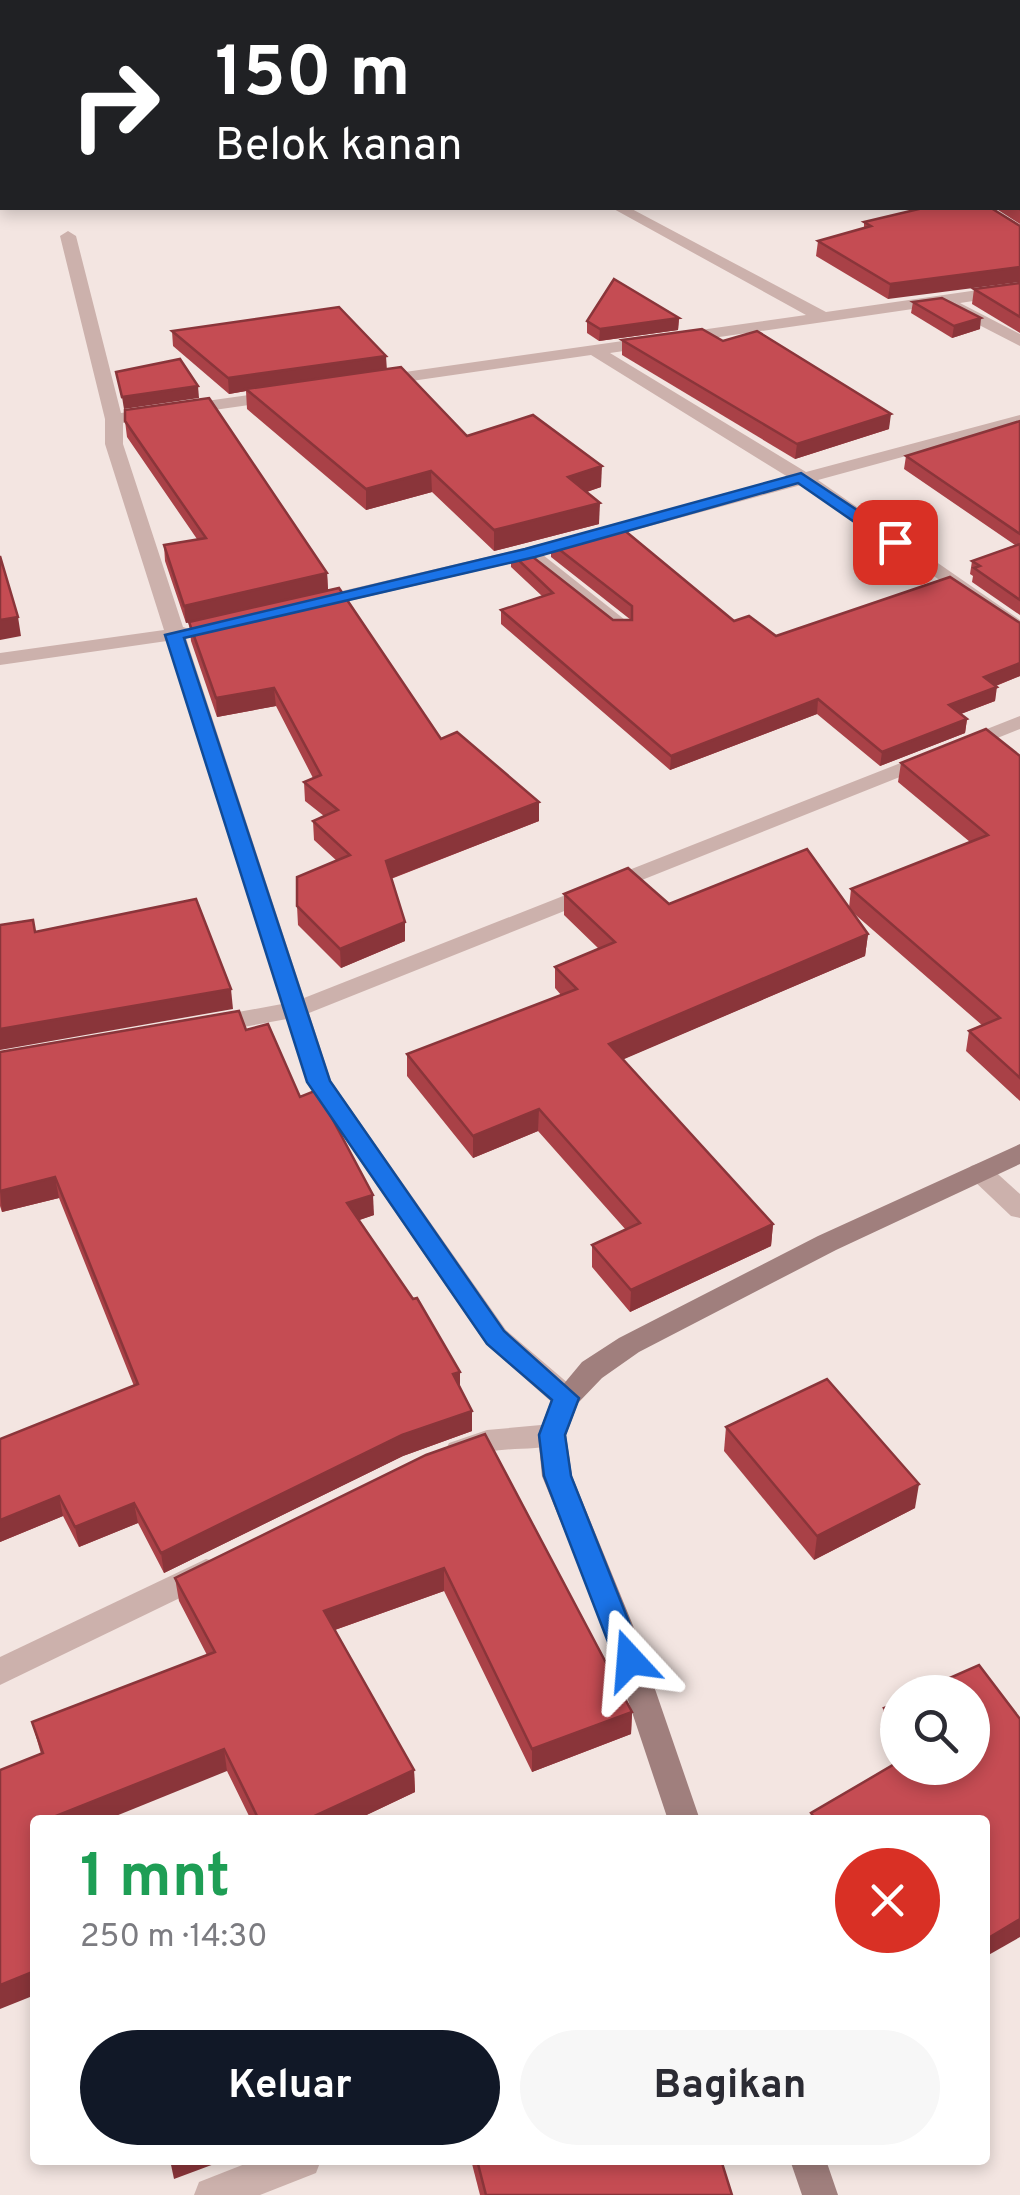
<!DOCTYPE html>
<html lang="id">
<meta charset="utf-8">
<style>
body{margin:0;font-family:Overpass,sans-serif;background:#f7f7f7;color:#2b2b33;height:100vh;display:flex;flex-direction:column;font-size:38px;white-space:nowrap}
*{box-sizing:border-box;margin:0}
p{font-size:32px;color:#7c7c81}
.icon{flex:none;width:55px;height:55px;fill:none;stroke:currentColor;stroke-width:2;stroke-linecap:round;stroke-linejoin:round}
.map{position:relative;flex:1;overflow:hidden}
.drawer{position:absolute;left:30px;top:1815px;width:960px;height:350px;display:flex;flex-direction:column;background:#fff;border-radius:10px;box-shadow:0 5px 15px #0003}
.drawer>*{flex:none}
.banner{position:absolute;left:0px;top:0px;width:1020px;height:210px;box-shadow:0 5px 15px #0003;background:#202124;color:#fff;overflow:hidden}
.tools{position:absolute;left:880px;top:1675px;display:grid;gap:20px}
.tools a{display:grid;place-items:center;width:110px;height:110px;border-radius:50%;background:#fff;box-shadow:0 5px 15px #0003;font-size:50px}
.pin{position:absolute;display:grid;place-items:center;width:85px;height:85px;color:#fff;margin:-42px;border-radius:20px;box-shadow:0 5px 15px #0006}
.me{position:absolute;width:110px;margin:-55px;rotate:341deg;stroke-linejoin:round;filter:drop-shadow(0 0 8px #0008)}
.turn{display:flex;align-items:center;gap:35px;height:210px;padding:0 50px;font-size:45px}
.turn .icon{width:130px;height:130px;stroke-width:2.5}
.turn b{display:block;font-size:70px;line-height:85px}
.round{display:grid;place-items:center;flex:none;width:105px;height:105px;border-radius:52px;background:#f7f7f7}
.summary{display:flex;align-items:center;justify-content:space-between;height:170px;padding:0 50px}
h1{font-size:60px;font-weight:700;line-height:75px;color:#1e9e55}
.button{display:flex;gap:20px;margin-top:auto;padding:20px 50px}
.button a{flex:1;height:115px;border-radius:60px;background:#111827;color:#fff;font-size:40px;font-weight:700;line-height:115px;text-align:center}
.button a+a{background:#f7f7f7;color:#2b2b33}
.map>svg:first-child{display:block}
</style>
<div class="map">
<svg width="1020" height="2195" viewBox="0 0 1020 2195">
<rect width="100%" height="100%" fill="#f3e5e1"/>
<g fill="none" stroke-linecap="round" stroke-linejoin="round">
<g fill="#7fb1a4" fill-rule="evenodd">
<path d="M759,0H833L758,2Z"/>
<rect x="0" y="142" width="2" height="46"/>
</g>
<g fill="#ccb1ac" fill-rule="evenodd">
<path d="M503,0H519L521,2H505Z"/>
<path d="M612,208H630L826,312L1020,284V294L960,303L1020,334V346L948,309L947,304L610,353L806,472L1020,415V425L818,480L1020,620V635L801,485L543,555L629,623V631L622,633L525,560L315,609L308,607V599L525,548L788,477L591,355L377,386L368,381L377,376L806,315Z"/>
<path d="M68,231L76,236L121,413L278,391L287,396L278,401L123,423V444L183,627L198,632L186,638L304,998L1020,716V729L309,1013L331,1081L506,1330L576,1390L580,1398L576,1406L566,1409L556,1406L486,1344L310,1088L287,1019L211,1033L199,1025L211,1017L282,1004L167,641L0,665V653L164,630L105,444V419L60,236Z"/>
<path d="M980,1163L989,1166L1020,1194V1218L1011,1216L971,1178L967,1172L971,1166Z"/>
<path d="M552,1424L562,1427L566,1435L562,1443C538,1451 512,1447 488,1452C473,1456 464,1464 449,1459L445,1451L449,1443L487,1430Z"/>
<path d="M206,1559L217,1562L221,1571L217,1580L0,1685V1657Z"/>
<path d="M255,2160H321L316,2173L260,2195H194L199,2182Z"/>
</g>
<g fill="#a07f7d" fill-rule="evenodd">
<path d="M1020,1144V1164L836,1250L639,1352L602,1378L578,1403L566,1435L572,1476L634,1628L700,1820H668L604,1628L542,1476L538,1435L552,1398L582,1362L619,1338L818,1236Z"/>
<path d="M790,2160H826L838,2195H802Z"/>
</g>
</g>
<g fill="#a94147">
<path d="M1020,60V103L1018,102V61Z"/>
<path d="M1020,105V136L1018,135V106Z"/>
<path d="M1020,184V224L995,208H1018Z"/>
<path d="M864,222L1020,226L888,299L816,256L818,241L864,228Z"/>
<path d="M1020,283V333L972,304L974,289Z"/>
<path d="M913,302L980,329L952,338L911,313Z"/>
<path d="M679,318L678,330L599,341L587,333V321Z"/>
<path d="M172,331L387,369L467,436L601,487L587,492L599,524L494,551L432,492L366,510L247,409L246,391L229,394L173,346Z"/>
<path d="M622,340L723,341L889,429L795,459L622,355Z"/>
<path d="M125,421L327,573L328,590L186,623L165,561L164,545L197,539L127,437Z"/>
<path d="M1020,421V615L972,582L973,576L970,574L972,561L1015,545L904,469L906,456Z"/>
<path d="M551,543L734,621L776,636L1020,623V676L996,686L995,701L961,714L967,719L965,733L880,766L817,714L670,770L501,624V610L542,596L511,567V553L613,620H631L551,557Z"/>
<path d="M189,622L441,739L539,821L391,879L405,941L341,968L298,925L297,906L337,861L314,840L313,821L324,816L305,801L304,782L313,778L276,706L217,717L191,641Z"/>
<path d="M1020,756V1101L966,1051L969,1031L983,1026L850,910L868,934L865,956L623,1059L773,1224L771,1246L630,1312L592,1267V1245L626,1230L538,1131L473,1158L407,1076V1054L561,995L555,988V967L599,949L564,915V894L669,904L849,908L851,889L970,842L898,782L901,763Z"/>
<path d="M246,1030L300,1097L374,1215L359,1220L460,1372V1388L472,1431L403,1456L164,1573L138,1523L79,1547L63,1516L0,1542V1439L134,1386L59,1198L2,1212L0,1206V1052Z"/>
<path d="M726,1427L915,1508L814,1560L724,1451Z"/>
<path d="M426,1455L632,1712L631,1734L532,1772L444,1591L335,1630L414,1770L415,1792L356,1820H251L227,1771L41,1754L32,1722L207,1655L179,1601L175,1578Z"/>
<path d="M898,1702V1755L880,1730L884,1708Z"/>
<path d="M471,2160H721L732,2195H480Z"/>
</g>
<g fill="#8a353a">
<path d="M1020,267V282L888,299L890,284Z"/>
<path d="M679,318L678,330L599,341L600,329Z"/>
<path d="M981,318L980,329L952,338L954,326Z"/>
<path d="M386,356L387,371L246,389V391L229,394L228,378Z"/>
<path d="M198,386L199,398L124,409L122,397Z"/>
<path d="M891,414L889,429L795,459L797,444Z"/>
<path d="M602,466L601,487L568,498V477Z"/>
<path d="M431,471L432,492L366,510V489Z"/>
<path d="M600,503L599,524L494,551V530Z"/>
<path d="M327,573L328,590L186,623L184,606Z"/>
<path d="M18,617L21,636L0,640V620Z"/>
<path d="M1020,663V676L982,691L984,677Z"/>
<path d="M997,687L995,701L947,719L949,705Z"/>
<path d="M274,688L276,706L217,717L216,698Z"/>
<path d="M818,699L817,714L670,770L671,756Z"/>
<path d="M967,719L965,733L880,766L882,752Z"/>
<path d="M539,802V821L387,880L386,861Z"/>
<path d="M405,922V941L341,968L340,949Z"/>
<path d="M868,934L865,956L608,1066L609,1044Z"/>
<path d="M231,989L233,1009L0,1050V1029Z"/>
<path d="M539,1109L538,1131L473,1158V1136Z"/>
<path d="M55,1177L59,1198L2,1212L0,1191Z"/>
<path d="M373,1195L374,1215L348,1224L347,1203Z"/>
<path d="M773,1224L771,1246L630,1312L631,1290Z"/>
<path d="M460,1372V1392L453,1374Z"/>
<path d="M472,1411V1431L403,1456L164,1573L161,1553L402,1435Z"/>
<path d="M919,1484L915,1508L814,1560L817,1536Z"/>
<path d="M59,1496L63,1516L0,1542V1520Z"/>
<path d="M134,1503L138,1523L79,1547L75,1527Z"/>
<path d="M444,1568V1591L326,1633L324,1611Z"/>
<path d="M632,1712L631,1734L532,1772V1749Z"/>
<path d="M224,1749L227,1771L106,1820H46Z"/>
<path d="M414,1770L415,1792L356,1820H306Z"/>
<path d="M1020,1919V1937L985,1957V1940Z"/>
<path d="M35,1971V1995L0,2009V1985Z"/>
<path d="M170,2160H225L174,2179Z"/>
</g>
<g fill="#c54c53" stroke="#8a353a" stroke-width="2.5">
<path d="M1020,60V88L1018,87V61Z"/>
<path d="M1020,105V121L1018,120V106Z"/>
<path d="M1020,184V209L1018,207V185Z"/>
<path d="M923,208H991L1020,226V267L890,284L818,241L871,226L864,222Z"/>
<path d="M614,279L679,318L600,329L587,321Z"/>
<path d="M1020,283V317L974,289Z"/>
<path d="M942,298L981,318L954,326L913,302Z"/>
<path d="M339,307L386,356L228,378L172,331Z"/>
<path d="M702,329L723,341L757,331L891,414L797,444L622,340Z"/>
<path d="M180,359L198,386L122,397L116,372Z"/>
<path d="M401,367L467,436L533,415L602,466L568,477L600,503L494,530L431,471L366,489L246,389Z"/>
<path d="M209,398L327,573L184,606L164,545L206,538L125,421V410Z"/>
<path d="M1020,421V534L906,456Z"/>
<path d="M618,525L734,621L749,616L776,636L950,577L1020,623V663L984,677L997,687L949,705L967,719L882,752L818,699L671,756L501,610L553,593L511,553L524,550L613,620H632V606L551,543Z"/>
<path d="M1020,544V600L974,568L980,566L972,561Z"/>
<path d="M0,556L18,617L0,620Z"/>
<path d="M339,588L441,739L457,732L539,802L386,861L405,922L340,949L297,906V877L350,855L313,821L338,810L304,782L321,775L274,688L216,698L189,622Z"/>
<path d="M986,729L1020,756V1078L969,1031L1000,1018L851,889L988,835L901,763Z"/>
<path d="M807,849L868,934L609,1044L773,1224L631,1290L592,1245L640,1223L539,1109L473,1136L407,1054L577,989L555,967L615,942L564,894L628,868L669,904Z"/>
<path d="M196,899L231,989L0,1029V925L33,920L35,932Z"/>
<path d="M239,1011L246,1030L268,1024L300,1097L317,1090L373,1195L347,1203L413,1299L417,1298L460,1372L453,1374L472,1411L402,1435L161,1553L134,1503L75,1527L59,1496L0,1520V1439L138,1384L55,1177L0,1191V1052Z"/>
<path d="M827,1379L919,1484L817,1536L726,1427Z"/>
<path d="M485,1434L632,1712L532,1749L444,1568L324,1611L414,1770L306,1820H259L224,1749L46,1820H35V1971L0,1985V1770L43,1753L32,1722L215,1652L175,1578L426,1455Z"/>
<path d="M979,1665L1020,1719V1919L985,1940V1820H816L811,1813L898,1762V1768H972V1692H918Z"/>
<path d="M898,1702V1727L884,1708Z"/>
<path d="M477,2160H721L732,2195H486Z"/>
</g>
<path fill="#1a73e8" stroke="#114b97" stroke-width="2.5" d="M801,473L901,539V546H889L798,483L535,557L184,638L330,1081L504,1331L579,1398L565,1435L571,1476L644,1660L640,1668L630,1672L619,1668L615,1660L544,1476L539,1435L552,1400L487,1344L307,1082L165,635L525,549Z"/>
</svg>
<div class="tools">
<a><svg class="icon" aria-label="search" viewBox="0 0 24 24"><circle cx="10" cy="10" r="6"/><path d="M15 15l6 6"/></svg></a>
</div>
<div class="pin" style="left:895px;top:542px;background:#d93025"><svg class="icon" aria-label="arrive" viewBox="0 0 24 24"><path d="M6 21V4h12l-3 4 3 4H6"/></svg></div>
<svg class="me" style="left:630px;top:1660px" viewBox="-20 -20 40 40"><path d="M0-17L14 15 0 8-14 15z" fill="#1a73e8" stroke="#fff" stroke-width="4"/></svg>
<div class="banner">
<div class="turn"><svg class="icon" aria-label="right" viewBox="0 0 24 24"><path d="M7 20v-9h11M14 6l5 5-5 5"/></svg><div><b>150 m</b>Belok kanan</div></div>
</div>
<section class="drawer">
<div class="summary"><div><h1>1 mnt</h1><p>250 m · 14:30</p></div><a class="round" style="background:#d93025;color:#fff"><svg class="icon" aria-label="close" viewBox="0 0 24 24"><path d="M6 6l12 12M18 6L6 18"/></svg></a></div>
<div class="button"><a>Keluar</a><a>Bagikan</a></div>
</section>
</div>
